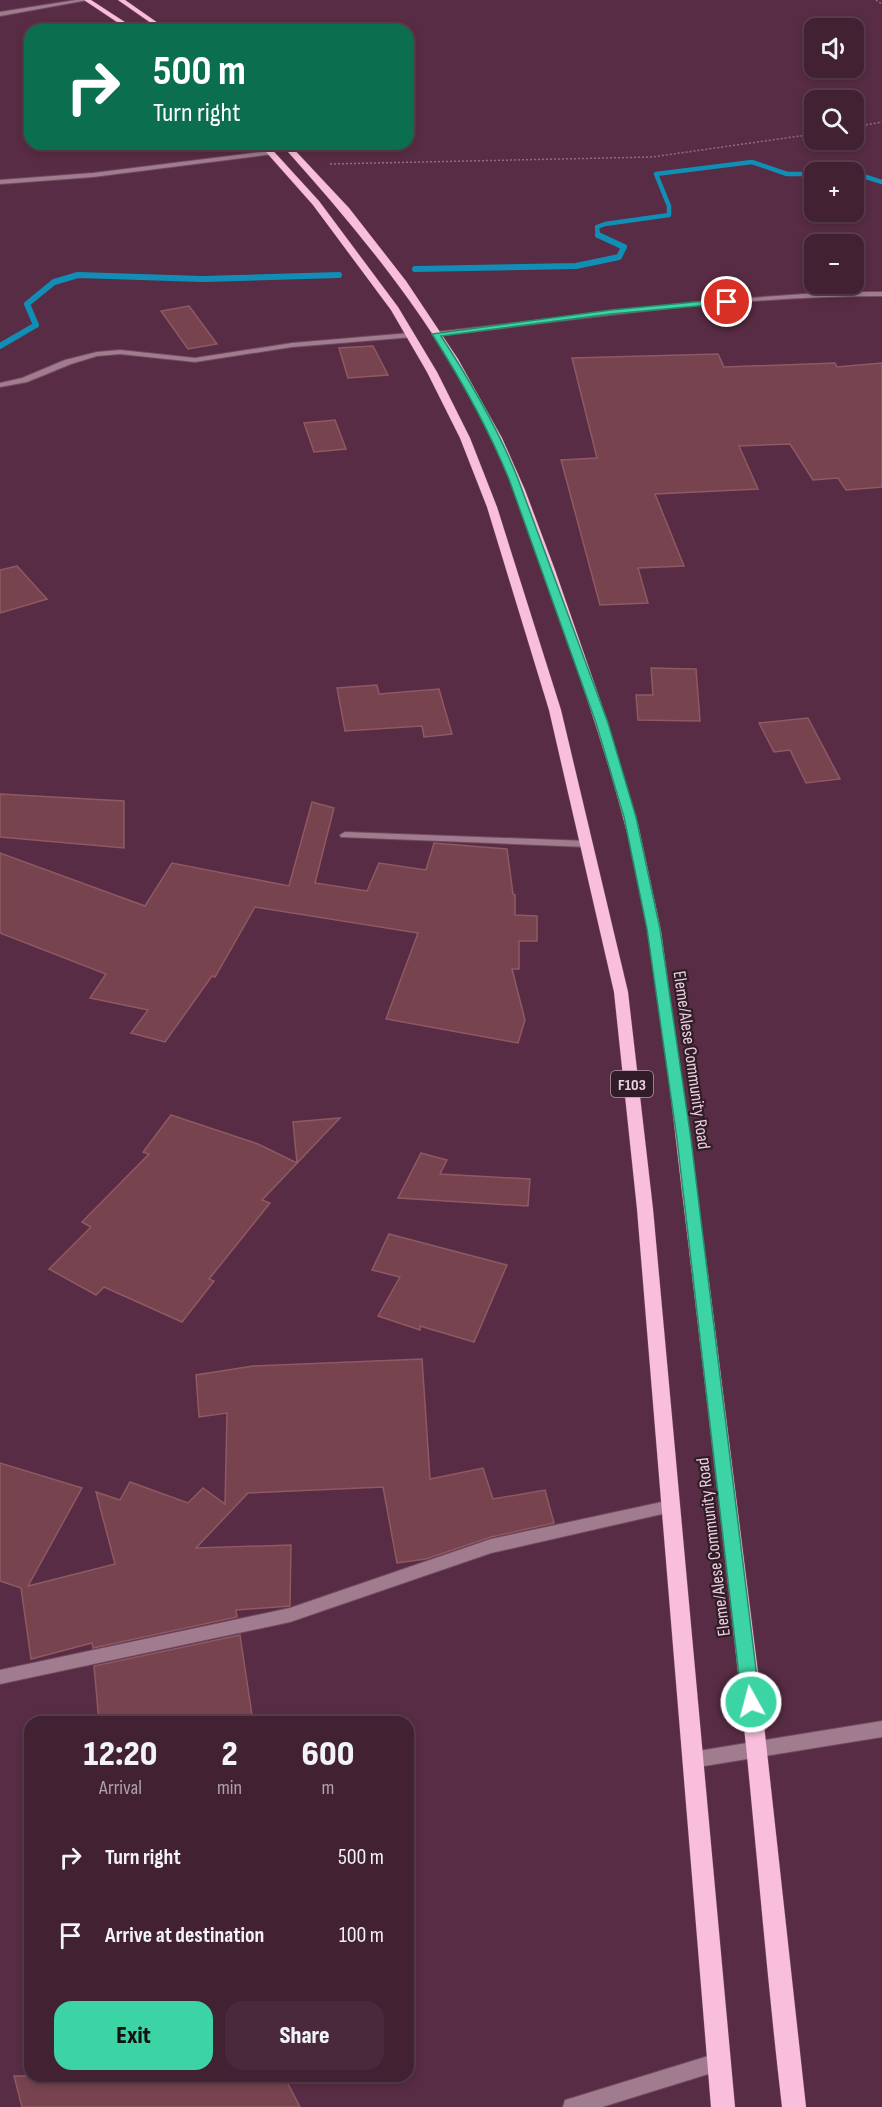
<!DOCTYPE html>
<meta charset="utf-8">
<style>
body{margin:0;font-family:"Sofia Sans Condensed",sans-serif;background:#49293b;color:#f1f3f6;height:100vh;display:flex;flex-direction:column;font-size:22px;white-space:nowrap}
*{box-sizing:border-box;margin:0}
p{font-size:20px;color:#aea3ac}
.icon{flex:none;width:33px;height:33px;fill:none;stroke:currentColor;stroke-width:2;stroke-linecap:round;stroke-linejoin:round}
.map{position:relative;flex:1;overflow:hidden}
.panel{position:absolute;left:24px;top:1716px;width:390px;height:366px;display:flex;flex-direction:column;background:#422133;border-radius:18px;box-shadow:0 3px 9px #0003,0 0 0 2px #5a3e4e}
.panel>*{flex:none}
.banner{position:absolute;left:24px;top:24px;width:390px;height:126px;border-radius:18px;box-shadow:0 3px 9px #0003,0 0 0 2px #5a3e4e;background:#0b6e4f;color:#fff;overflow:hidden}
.tools{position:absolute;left:804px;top:18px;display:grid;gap:12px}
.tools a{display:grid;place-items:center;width:60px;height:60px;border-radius:12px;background:#422133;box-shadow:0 3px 9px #0003,0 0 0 2px #5a3e4e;font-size:30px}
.pin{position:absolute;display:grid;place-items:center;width:51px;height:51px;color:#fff;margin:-26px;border:3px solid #fff;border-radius:50%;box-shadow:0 2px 6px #0007}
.me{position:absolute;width:66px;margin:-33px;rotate:353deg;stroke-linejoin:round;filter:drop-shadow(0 0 4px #0008)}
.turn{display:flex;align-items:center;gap:21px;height:126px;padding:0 30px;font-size:27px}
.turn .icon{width:78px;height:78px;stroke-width:2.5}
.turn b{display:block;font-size:42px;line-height:51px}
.eta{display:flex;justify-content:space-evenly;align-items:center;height:102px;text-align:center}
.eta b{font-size:36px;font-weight:800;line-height:42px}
.action{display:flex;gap:12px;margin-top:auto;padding:12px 30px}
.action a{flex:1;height:69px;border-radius:18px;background:#3cd4a4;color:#111;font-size:24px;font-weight:800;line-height:69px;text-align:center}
.action a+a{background:#49293b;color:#f1f3f6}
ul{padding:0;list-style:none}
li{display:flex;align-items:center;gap:18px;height:78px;padding:0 30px}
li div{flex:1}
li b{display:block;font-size:22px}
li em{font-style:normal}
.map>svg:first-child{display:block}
</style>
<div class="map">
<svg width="882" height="2107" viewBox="0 0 882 2107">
<rect width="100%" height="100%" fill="#582c44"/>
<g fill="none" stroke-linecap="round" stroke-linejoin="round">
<g stroke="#118eb5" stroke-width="4.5">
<path d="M838,172H851"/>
<path d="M854,173L882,182"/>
<path d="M598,236L597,227L605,224L669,215V206L656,174L752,162L787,174H814"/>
</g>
<g stroke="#118eb5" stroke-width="6">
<path d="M415,269L576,266L619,257L624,247L598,235"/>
<path d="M0,346L36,325L27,304L54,282L78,275L202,279L339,275"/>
</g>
</g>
<g fill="#77434e" stroke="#8f5963" stroke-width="1.5">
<path d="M189,306L217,344L188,349L161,311Z"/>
<path d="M373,346L388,375L348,378L339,348Z"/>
<path d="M718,354L724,367L835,363L837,367L882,363V487L846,490L838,478L813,480L790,444L739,446L758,489L655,494L684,566L638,568L648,603L600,605L561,460L597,458L572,358Z"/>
<path d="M335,420L346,449L314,452L304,423Z"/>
<path d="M17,566L47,599L0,613V570Z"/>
<path d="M651,668L696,669L700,721L638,720L636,695H653Z"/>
<path d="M377,685L379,694L439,689L452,734L424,737L422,726L345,731L337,688Z"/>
<path d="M808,718L840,779L806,783L790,750L774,752L759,723Z"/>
<path d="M0,794L124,801V848L0,837Z"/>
<path d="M312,802L334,808L315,883L367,891L379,863L426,870L434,843L507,849L513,894L515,895V915L537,916V941H519V969H512L525,1020L518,1043L386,1019L418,933L255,907L215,977L212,976L165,1042L131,1033L148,1010L90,998L106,974L0,933V853L145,906L172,863L289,886Z"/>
<path d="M171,1115L258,1144L297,1163L293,1122L340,1118L262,1200L270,1203L209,1279L214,1281L182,1322L104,1287L96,1295L49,1269L91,1227L82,1222L149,1154L143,1152Z"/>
<path d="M421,1153L447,1160L440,1174L530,1179L528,1206L398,1198Z"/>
<path d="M389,1234L507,1265L474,1342L420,1326V1330L378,1316L400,1277L372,1270Z"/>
<path d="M422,1359L430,1479L483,1468L493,1499L545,1490L554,1523L491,1537L426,1559L397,1563L383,1487L248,1493L196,1548L291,1545L290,1606L236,1610L237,1617L93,1648L92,1643L31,1659L21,1588L0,1581V1463L82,1488L28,1586L115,1564L96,1492L120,1500L130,1482L188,1503L203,1488L225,1504L227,1413L199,1417L196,1375L253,1366Z"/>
<path d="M240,1635L253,1722H99L94,1666Z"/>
<path d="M14,2076H284L300,2107H22Z"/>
</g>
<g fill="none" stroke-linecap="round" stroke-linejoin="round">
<g stroke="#734a60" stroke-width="2">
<path id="service" d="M345,832L587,841L592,844L587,847L341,837L340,835Z"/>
</g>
<g stroke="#734a60" stroke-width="2">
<g id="minor">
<path d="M271,151L273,154L93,177L0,184V180L93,173Z"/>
<path d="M832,292H882V296C733,296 584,319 436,336L432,334L436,332L707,301Z"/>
<path d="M410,333H413V337L292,347L195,362L120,354L97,356L71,364L27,382L0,387V383L22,378L65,360L97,352L120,350L195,358L292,343Z"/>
<path d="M671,1500L676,1501L678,1506L676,1511L671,1512L491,1553L290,1622L0,1684V1670L290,1608L491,1539Z"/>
<path d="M882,1721V1737L692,1768L686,1766L684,1760L686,1754L692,1752Z"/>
</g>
</g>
<g stroke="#734a60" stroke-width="2">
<g id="tertiary">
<path d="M76,0H88L0,16V12Z"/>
<path d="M718,2053L725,2055L727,2062L725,2069L718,2071L602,2107H563L565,2100L572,2098Z"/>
</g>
</g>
<g stroke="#734a60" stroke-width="1">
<g id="primary">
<path d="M84,0H91L137,30H129Z"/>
<path d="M118,0H125L168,30H161Z"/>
<path d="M259,144H267L319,201L398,307L437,372L470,438L497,507L561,710L628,992L653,1209L735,2107H711L637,1209L614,992L549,710L487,507L460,438L427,372L391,310L313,205Z"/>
<path d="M281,144H289L349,208L406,281L458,359L502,438L525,490L555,570L607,720L638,824L661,931L709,1281L760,1688L806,2107H782C768,1987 758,1866 746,1746C728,1577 708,1409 688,1241C672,1114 661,985 634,861C615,779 588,701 561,622C540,560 521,497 492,438C436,324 365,238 281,144Z"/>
</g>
</g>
<g stroke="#926c80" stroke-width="1.5" stroke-dasharray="2 2" stroke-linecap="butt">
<path d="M876,0L882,4"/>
<path d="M854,127L882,122"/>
<path d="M330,164L652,157L814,134"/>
</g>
<use href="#service" fill="#a07c8e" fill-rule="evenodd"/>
<use href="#minor" fill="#a07c8e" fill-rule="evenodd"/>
<use href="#tertiary" fill="#a07c8e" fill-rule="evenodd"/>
<use href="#primary" fill="#f9bedc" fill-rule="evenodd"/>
</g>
<path fill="#3cd4a4" stroke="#278a6b" stroke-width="1.5" d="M727,299L730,303L611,314L441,336C471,382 498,428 518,479L608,723L636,817L660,929L691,1139L760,1702L757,1708L751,1711L744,1708L742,1702L677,1139L647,929L624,817L596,723L509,479C488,428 462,381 432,334L611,310Z"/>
<g text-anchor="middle" stroke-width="4.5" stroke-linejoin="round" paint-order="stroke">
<rect fill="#311d27" stroke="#b49aa7" stroke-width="1.5" x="611" y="1071" width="42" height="26" rx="4.5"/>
<g font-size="16" font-weight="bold" fill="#ecd0de">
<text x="632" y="1090">F103</text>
</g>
<g font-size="18" fill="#ecd0de" stroke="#311d27">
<text transform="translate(692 1060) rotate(82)" y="6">Eleme/Alese Community Road</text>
<text transform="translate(713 1547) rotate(-97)" y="6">Eleme/Alese Community Road</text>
</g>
</g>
</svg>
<div class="tools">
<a><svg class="icon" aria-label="sound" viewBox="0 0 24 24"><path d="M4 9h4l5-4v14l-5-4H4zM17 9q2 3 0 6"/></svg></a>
<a><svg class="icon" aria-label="search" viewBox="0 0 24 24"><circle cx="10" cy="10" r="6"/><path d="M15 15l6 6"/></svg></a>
<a>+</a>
<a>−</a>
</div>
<div class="pin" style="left:727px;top:302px;background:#d93025"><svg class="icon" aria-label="arrive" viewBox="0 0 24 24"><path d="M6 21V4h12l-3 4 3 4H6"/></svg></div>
<svg class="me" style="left:751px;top:1702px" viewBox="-20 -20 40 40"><circle r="17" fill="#3cd4a4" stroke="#fff" stroke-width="3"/><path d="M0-11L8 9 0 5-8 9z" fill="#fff"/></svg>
<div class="banner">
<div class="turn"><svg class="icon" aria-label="right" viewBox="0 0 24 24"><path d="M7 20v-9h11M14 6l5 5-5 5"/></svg><div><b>500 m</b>Turn right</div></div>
</div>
<section class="panel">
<div class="eta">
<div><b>12:20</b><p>Arrival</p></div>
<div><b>2</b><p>min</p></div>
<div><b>600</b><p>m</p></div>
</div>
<ul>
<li><svg class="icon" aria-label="right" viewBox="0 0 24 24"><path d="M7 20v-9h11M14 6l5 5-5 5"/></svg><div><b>Turn right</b></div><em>500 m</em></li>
<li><svg class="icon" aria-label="arrive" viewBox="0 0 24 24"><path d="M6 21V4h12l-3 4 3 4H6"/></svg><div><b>Arrive at destination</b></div><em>100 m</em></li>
</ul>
<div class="action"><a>Exit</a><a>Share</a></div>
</section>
</div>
